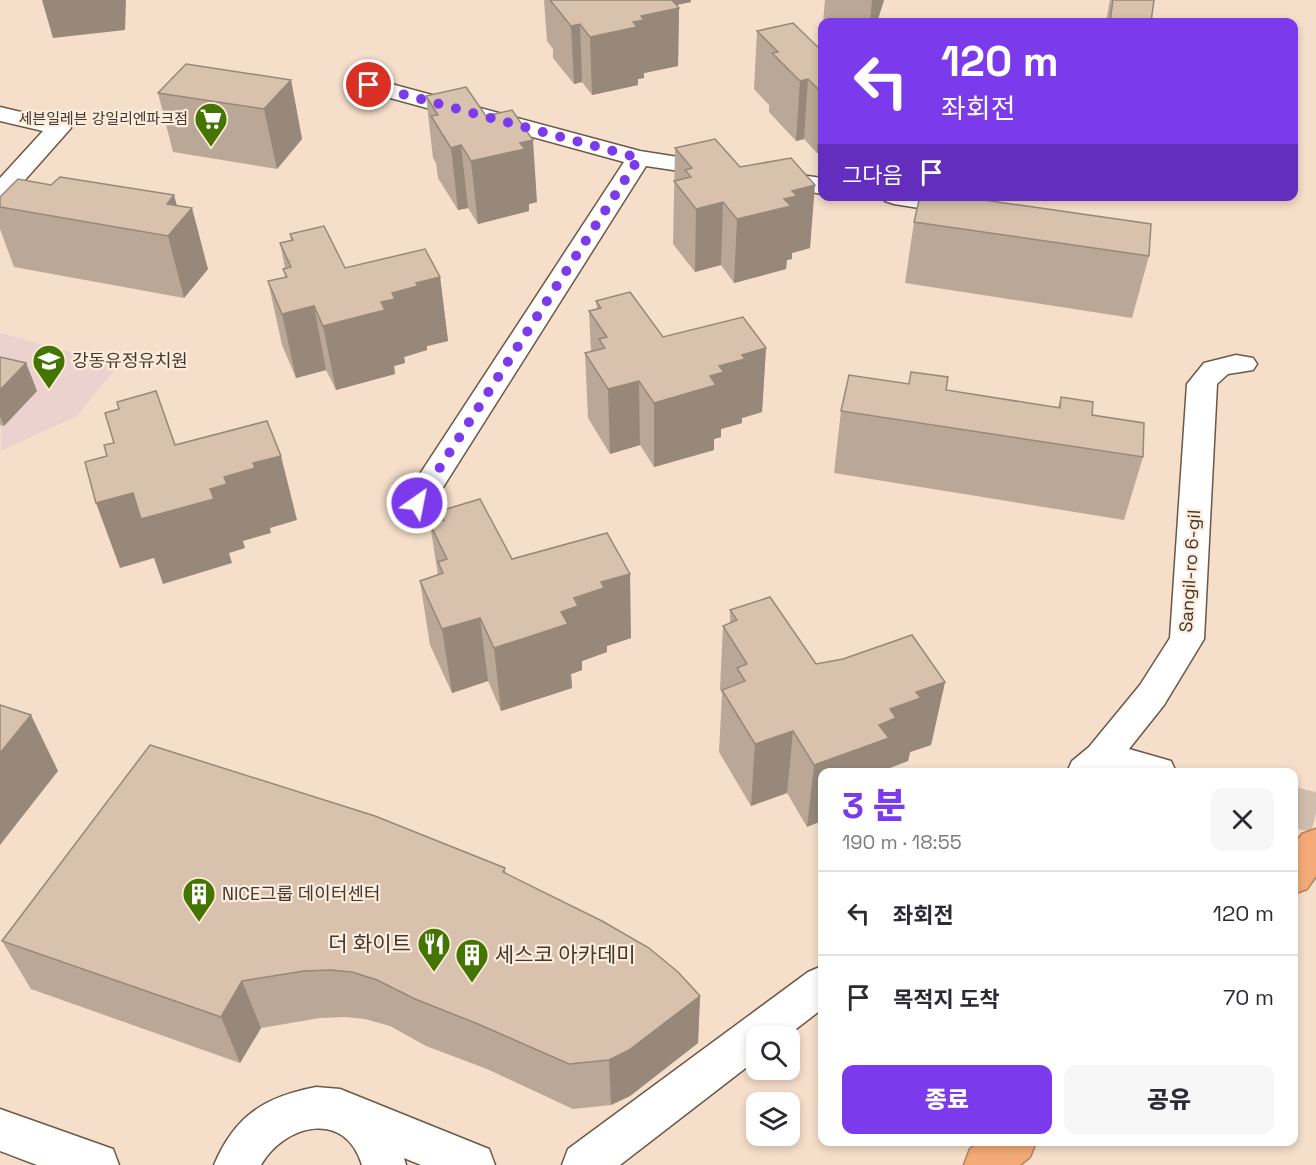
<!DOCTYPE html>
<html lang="ko">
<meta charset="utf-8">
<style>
body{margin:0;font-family:"Space Grotesk","Noto Sans KR",sans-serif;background:#f7f7f7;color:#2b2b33;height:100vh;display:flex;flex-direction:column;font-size:22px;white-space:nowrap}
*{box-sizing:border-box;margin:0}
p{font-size:20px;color:#7c7c81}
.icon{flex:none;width:33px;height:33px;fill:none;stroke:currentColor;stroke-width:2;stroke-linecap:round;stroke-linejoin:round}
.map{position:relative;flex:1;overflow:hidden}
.side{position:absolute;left:818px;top:768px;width:480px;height:378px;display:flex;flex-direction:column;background:#fff;border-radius:12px;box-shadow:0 3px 9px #0003}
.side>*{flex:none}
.top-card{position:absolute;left:818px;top:18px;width:480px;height:183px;border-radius:12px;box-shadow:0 3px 9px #0003;background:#7c3aed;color:#fff;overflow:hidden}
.controls{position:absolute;left:746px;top:1026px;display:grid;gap:12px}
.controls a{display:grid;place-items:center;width:54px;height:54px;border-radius:12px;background:#fff;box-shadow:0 3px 9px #0003;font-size:30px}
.pin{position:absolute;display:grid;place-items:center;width:51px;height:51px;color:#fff;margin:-26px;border:3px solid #fff;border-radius:50%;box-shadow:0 2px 6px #0007}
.me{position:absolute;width:66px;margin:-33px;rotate:33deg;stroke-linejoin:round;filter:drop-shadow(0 0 4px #0008)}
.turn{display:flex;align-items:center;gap:21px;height:126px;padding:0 24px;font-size:27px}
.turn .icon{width:78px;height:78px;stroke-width:2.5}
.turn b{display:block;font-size:42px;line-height:51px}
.then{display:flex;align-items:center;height:57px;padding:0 24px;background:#0003;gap:12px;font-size:22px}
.round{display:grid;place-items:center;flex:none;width:63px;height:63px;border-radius:12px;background:#f7f7f7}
.headline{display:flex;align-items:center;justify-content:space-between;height:102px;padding:0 24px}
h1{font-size:36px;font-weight:800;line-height:45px;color:#7c3aed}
.cta{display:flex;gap:12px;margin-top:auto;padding:12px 24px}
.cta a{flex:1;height:69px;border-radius:12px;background:#7c3aed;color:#fff;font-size:24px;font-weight:800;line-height:69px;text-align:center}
.cta a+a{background:#f7f7f7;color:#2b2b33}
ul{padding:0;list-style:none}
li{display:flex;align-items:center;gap:18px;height:84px;padding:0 24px;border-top:2px solid #e1e1e2}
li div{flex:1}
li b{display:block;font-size:22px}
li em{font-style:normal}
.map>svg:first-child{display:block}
</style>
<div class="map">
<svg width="1316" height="1165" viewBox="0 0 1316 1165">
<rect width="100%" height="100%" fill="#f5deca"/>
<path fill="#ecd2ce" d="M0,333L118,365L77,416L1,451Z"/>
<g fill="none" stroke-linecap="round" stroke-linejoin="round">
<path stroke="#d1bdab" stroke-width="40" stroke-dasharray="40 20" stroke-linecap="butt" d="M1293,807L1316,813"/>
<g stroke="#6b5846" stroke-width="3">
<g id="minor">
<path d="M369,78L640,151L729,165L732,170L729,175L720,177L646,166L428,511L417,514L406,511L401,503L624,162L361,90L357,85L361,80Z"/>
<path d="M0,107L67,123L71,128L9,198L0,201V178L43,131L0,121Z"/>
<path d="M771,171L822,178V194L762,183L759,178L762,173Z"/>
<path d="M882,196H945L972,202L976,207L972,212L963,215L894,204L885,201Z"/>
<path d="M1236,355L1253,358L1257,364L1253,370L1228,374L1217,384L1204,639L1164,705L1129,749L1171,761L1176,772H1067L1072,761L1089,747L1140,685L1170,638L1187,384L1204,363Z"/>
<path d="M822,966V1009L787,1036H756V1060L620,1165H562L568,1149L808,972Z"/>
<path d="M316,1087L340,1089L489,1149L495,1165H421L404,1158L406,1165H362C345,1109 285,1124 261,1165H214C235,1115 265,1097 316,1087Z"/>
<path d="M0,1109L113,1149L119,1165H37L0,1151Z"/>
</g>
</g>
<g stroke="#b5825e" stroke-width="3">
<g id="highway">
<path d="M1316,829V876L1307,889L1293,894V846L1302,834Z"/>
<path d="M980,1142H1036L1030,1157L1020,1165H964L970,1149Z"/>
</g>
</g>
<use href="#minor" fill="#fff" fill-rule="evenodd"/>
<use href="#highway" fill="#f3aa77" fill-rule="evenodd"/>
</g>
<g fill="#baa796">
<path d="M544,0H691V2L676,5L679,8L678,66L644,73V78L638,79V85L592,95L582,82L574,84L553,58V49L547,41Z"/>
<path d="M825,0H884L877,22H823Z"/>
<path d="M1110,0H1154L1151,22H1106Z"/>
<path d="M757,31L822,51V152L817,153L804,139L796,141L769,112V105L754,89Z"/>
<path d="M291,80L302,139L277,169L173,152L158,93Z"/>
<path d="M426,96L537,202L529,204V211L478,224L468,208L458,210L438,178L436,163L433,158Z"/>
<path d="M675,148L810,248L792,253V259L787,260L786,269L734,283L721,265L695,272L673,244Z"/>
<path d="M0,197L177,205L208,269L184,298L14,267L0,229Z"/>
<path d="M914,222L1149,256L1132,318L905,283Z"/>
<path d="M290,234L345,268L440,277L448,341L427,346V350L404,357L405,363L394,366L395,374L336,390L326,370L296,378L282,345L268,281L285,277L283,269L285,268L280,243L291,241Z"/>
<path d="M596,301L663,337L766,348L762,412L742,418V423L721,429V437L714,439V450L654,467L640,445L610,454L588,418L585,353L591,352L589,311L597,309Z"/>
<path d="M0,357L26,363L37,391L4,426L0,425Z"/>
<path d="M946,390L1058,407L1061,397L1092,415L1143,457L1124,520L834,473L841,411Z"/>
<path d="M440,511L512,559L631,638L607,646V652L582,661V670L571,674L572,688L501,711L488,681L452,693L430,645L420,581L438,575L430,524L442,521Z"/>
<path d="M730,610L816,664L945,682L931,745L910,752L908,761L887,769L807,827L787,793L751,806L719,752L722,694L720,689L723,626L730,623Z"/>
<path d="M505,868L506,874L700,996L698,1043L630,1096L611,1105L573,1109L487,1069L426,1046L390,1026L365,1019L345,1017L320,1018L261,1028L240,1063L31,989L2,941Z"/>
</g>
<g fill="#97887a">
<path d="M42,0H126L125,30L53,38Z"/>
<path d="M628,0H691V2L628,15Z"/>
<path d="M872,0H884L877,22H870Z"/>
<path d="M679,8L678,66L644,73V78L638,79V85L592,95L590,37L633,22L641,16Z"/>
<path d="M580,24L582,82L574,84L571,26Z"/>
<path d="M808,79L804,139L796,141L800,81Z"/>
<path d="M291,80L302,139L277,169L264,109Z"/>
<path d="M822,95V152L817,153Z"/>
<path d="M533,140L537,202L529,204V211L478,224L471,161L520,143Z"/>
<path d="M461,145L468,208L458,210L451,148Z"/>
<path d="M815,185L810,248L792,253V259L787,260L786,269L734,283L737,219L784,199L792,191Z"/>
<path d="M174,195L181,220L192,208L208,269L184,298L168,236L167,204Z"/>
<path d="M723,202L721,265L695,272L696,209Z"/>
<path d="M440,277L448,341L427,346V350L404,357L405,363L394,366L395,374L336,390L323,326L381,302L392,293L416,283Z"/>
<path d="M314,306L326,370L296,378L282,314Z"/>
<path d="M766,348L762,412L742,418V423L721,429V437L714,439V450L654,467V403L710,376L719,366L742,355Z"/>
<path d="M26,363L37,391L4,426L0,416V390Z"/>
<path d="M639,381L640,445L610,454L608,389Z"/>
<path d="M281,456L297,520L270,528L271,533L243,541L245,548L229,553L232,563L163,584L154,558L120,568L96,503L133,493L210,489L224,477L253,463Z"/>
<path d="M630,574L631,638L607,646V652L582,661V670L571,674L572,688L501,711L494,648L561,612L574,598L601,582Z"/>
<path d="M480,618L488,681L452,693L442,629Z"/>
<path d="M945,682L931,745L910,752L908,761L887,769L886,772H822V821L807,827L814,765L879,725L890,709L916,692Z"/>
<path d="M31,715L58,771L0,845V753Z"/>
<path d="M793,731L787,793L751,806L755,744Z"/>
<path d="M242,981L261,1028L240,1063L221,1017Z"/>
<path d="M700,996L698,1043L630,1096L611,1105L609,1060Z"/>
</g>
<g fill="#d8c2ae" stroke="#97887a" stroke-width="1.5">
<path d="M550,0H672L679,8L641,16L644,20L633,22L637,27L590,37L580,24L571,26Z"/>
<path d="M1113,0H1154L1151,22H1110Z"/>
<path d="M793,23L822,51V93L808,79L800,81L772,53L778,52L757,31Z"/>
<path d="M186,64L291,80L264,109L158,93Z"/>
<path d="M466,87L486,116L512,110L533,140L520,143L525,149L471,161L461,145L451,148L431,116L438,115L426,96Z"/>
<path d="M715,139L740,167L791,158L815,185L792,191L797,196L784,199L791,206L737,219L723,202L696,209L674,181L691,177L685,170L692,168L675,148Z"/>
<path d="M60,177L174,195L167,204L192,208L168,236L0,207V197L18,179L51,185Z"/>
<path d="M920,196H956L1151,224L1149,256L914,222Z"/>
<path d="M324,226L345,268L425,249L440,277L416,283L418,286L392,293L395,299L381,302L385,310L323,326L314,306L282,314L268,281L287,277L283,269L291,267L280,243L293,240L290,234Z"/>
<path d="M630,292L663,337L743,317L766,348L742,355L745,359L719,366L724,372L710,376L716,385L654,403L639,381L608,389L585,353L605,348L599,339L607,337L589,311L601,308L596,301Z"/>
<path d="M0,357L26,363L0,390Z"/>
<path d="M911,372L948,377L946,390L1060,408L1061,397L1093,402L1092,415L1144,423L1143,457L841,411L849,375L909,384Z"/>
<path d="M156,391L175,445L267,421L281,456L253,463L255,468L224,477L227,484L210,489L214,499L141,519L133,493L96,503L85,462L107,456L104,445L114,443L105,413L119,409L117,402Z"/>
<path d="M480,499L512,559L607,533L630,574L601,582L604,588L574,598L578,606L561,612L568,624L494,648L480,618L442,629L420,581L443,573L438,562L447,559L430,524L444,520L440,511Z"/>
<path d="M770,597L816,664L843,659L912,635L945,682L916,692L921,698L890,709L896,718L879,725L889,738L814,765L793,731L755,744L722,690L745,681L737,668L747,664L723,626L737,620L730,610Z"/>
<path d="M0,705L31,715L0,753Z"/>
<path d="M150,745L375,816L505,868L503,872L602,921L649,948L678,972L700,996L629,1050L609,1060L569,1064L478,1024L415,999L377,980L352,972L330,970L304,971L242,981L221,1017L2,941Z"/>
</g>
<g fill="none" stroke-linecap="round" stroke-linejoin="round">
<path stroke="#7c3aed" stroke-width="10" stroke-dasharray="0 18" d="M369,85L639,158L417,503"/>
</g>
<defs>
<g id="supermarket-pin" transform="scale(1.725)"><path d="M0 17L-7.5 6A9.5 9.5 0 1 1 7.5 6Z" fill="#437500" stroke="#feecdc"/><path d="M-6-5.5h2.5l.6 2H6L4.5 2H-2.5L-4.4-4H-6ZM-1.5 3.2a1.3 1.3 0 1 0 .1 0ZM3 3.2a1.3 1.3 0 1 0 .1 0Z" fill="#fff"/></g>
<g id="school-pin" transform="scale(1.725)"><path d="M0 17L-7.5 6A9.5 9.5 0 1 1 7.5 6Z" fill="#437500" stroke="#feecdc"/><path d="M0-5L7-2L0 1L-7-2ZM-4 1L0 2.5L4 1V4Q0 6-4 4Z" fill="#fff"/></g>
<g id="building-pin" transform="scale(1.725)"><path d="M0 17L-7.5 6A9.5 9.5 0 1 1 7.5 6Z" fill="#437500" stroke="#feecdc"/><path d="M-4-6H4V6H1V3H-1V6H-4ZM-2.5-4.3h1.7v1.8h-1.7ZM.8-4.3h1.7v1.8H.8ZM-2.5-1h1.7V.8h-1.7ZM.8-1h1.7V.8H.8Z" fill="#fff"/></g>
<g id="restaurant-pin" transform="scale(1.725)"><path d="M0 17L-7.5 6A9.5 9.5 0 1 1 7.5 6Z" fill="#437500" stroke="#feecdc"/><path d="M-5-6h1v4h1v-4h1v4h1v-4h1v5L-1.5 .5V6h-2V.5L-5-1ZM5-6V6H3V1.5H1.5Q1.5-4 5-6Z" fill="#fff"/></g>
</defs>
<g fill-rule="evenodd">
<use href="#supermarket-pin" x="211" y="119"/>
<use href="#school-pin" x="49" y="361"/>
<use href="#building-pin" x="199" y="894"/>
<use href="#restaurant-pin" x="434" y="944"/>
<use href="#building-pin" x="472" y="955"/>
</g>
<g text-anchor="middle" stroke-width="4.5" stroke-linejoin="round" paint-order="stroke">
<g font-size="15" fill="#413830" stroke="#feecdc" text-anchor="end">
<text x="188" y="124">세븐일레븐 강일리엔파크점</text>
</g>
<g font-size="18" fill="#413830" stroke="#feecdc" text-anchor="start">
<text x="72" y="367">강동유정유치원</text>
<text x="222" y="900">NICE그룹 데이터센터</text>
</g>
<g font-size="18" fill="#413830" stroke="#feecdc">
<text transform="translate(1190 571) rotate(-86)" y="6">Sangil-ro 6-gil</text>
</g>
<g font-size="21" fill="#413830" stroke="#feecdc" text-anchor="end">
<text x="411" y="951">더 화이트</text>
<text x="495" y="962" text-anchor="start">세스코 아카데미</text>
</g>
</g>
</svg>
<div class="controls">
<a><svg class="icon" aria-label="search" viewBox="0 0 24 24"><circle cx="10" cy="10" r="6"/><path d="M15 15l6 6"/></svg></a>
<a><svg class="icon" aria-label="layers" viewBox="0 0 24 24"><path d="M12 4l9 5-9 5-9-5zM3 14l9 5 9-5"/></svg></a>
</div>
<div class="pin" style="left:369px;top:85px;background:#d93025"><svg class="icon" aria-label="arrive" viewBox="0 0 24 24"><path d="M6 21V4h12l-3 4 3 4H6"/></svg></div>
<svg class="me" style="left:417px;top:503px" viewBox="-20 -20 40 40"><circle r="17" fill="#7c3aed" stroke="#fff" stroke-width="3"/><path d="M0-11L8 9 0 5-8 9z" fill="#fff"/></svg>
<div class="top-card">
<div class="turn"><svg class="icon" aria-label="left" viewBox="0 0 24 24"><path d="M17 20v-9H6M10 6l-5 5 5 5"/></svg><div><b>120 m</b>좌회전</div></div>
<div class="then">그다음<svg class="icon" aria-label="arrive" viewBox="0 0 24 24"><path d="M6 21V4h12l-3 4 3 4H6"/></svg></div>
</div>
<section class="side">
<div class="headline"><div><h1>3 분</h1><p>190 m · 18:55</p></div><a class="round"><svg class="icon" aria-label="close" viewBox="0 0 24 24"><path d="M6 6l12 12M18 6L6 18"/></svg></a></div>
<ul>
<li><svg class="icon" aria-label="left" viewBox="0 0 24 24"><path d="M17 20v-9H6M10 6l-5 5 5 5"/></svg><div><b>좌회전</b></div><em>120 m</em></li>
<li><svg class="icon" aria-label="arrive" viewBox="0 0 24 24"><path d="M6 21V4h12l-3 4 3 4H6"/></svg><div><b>목적지 도착</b></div><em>70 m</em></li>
</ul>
<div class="cta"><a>종료</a><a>공유</a></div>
</section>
</div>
